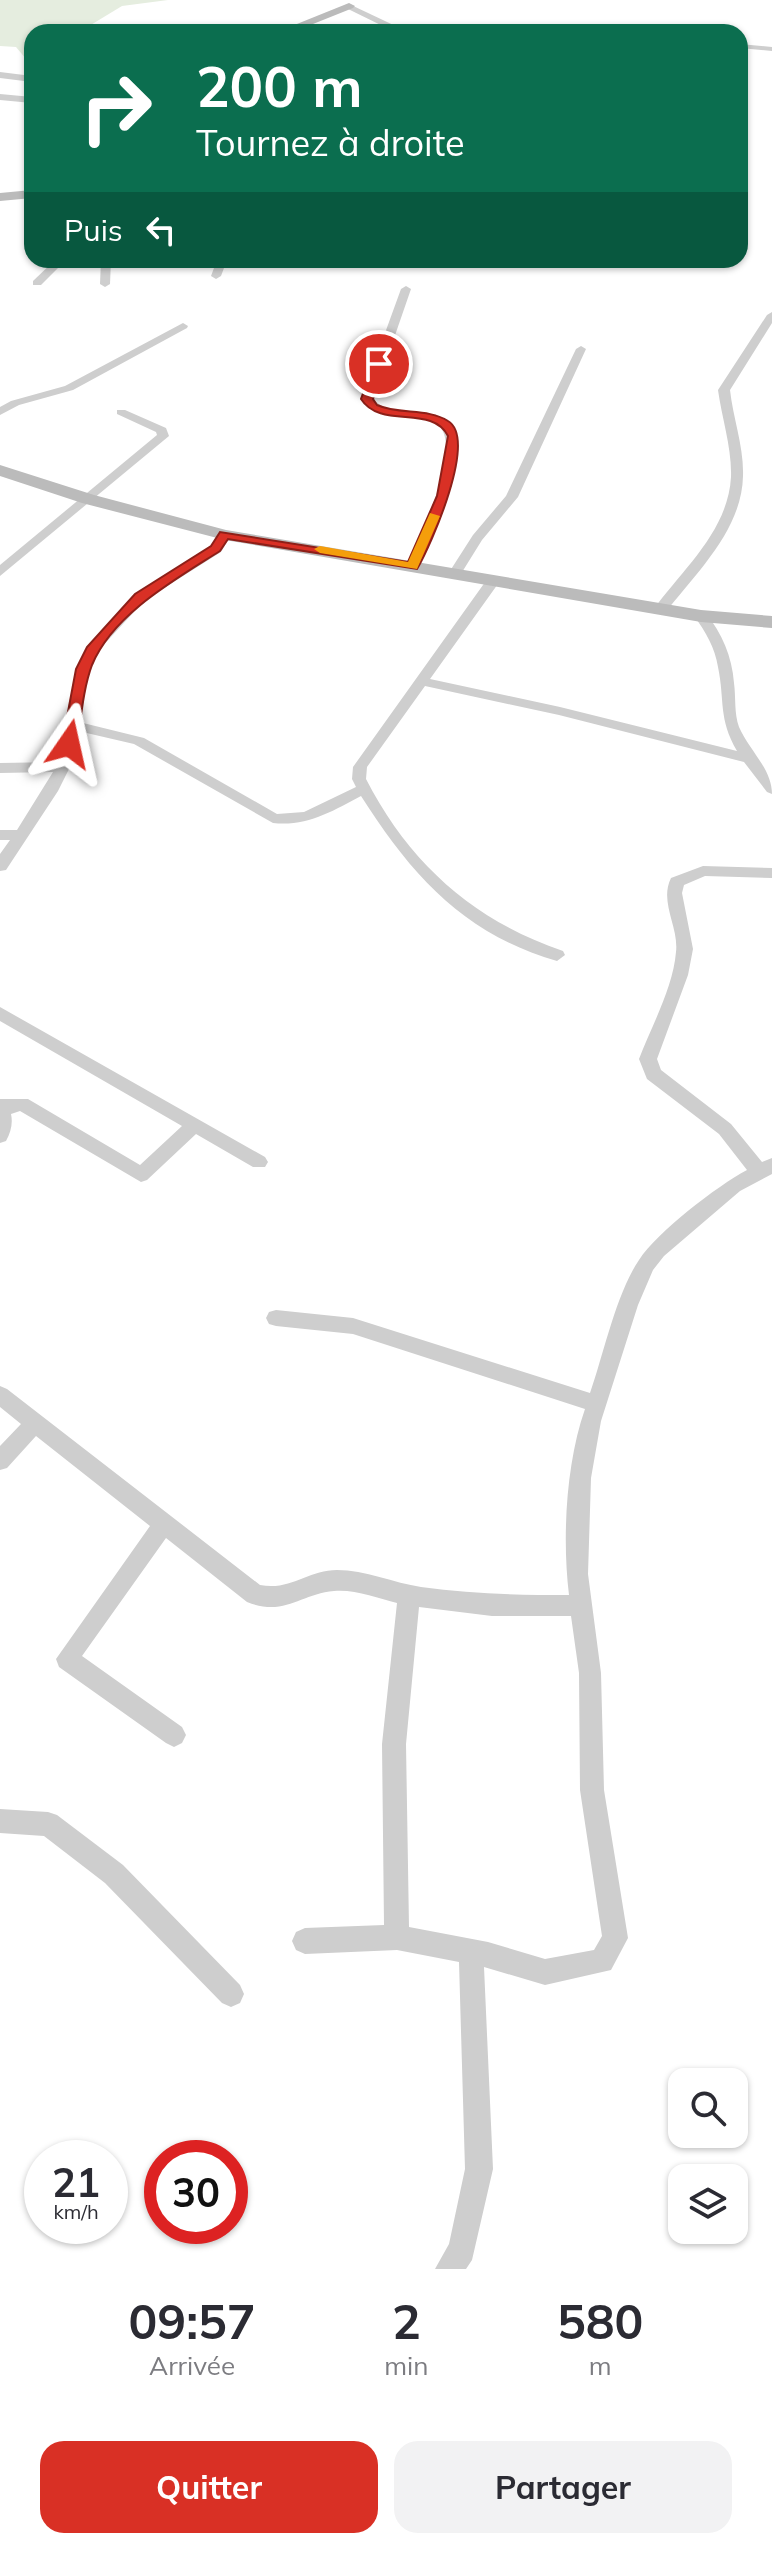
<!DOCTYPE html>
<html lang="fr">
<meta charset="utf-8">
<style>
body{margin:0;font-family:Mulish,sans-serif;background:#f2f2f3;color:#2b2b33;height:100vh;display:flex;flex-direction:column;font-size:30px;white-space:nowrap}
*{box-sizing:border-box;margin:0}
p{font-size:26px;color:#7c7c81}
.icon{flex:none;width:44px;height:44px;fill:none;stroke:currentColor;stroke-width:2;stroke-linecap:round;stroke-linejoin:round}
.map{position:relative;height:2269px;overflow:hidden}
.sheet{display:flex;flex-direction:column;background:#fff;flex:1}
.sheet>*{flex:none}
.hud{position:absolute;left:24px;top:24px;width:724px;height:244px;border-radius:24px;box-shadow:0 2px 6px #0004;background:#0b6e4f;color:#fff;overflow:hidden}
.buttons{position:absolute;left:668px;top:2068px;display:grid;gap:16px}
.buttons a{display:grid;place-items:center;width:80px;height:80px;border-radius:16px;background:#fff;box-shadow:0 2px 6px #0004;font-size:40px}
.speed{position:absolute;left:24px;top:2140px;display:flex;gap:16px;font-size:40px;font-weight:700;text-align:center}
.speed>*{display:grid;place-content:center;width:104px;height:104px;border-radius:50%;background:#fff;box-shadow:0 2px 6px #0004;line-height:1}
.speed small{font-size:20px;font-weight:400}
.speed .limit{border:12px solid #d22;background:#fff;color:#111}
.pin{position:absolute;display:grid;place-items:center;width:68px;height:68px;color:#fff;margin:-34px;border:4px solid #fff;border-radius:50%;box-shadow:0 2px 8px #0007}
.me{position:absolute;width:88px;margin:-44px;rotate:11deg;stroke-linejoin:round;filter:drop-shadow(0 0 6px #0008)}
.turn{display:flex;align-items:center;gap:28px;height:168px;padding:0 40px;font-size:36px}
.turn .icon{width:104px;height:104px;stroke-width:2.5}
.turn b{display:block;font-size:56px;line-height:68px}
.then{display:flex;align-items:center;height:76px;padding:0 40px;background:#0003;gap:16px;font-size:30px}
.eta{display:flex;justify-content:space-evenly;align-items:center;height:136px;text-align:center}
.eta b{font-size:48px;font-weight:700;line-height:56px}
.primary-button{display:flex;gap:16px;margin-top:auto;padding:16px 40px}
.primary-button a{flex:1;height:92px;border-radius:24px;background:#d93025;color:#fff;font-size:32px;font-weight:700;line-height:92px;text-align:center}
.primary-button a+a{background:#f2f2f3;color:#2b2b33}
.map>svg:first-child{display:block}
</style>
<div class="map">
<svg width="772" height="2269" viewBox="0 0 772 2269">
<rect width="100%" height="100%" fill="#fff"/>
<path fill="#e5eddf" d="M0,0H168L122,6L89,26L94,32H32V66L16,47L0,46Z"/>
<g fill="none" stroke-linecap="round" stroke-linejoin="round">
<g fill="#cecece" fill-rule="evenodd">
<path d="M349,4L404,30L405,32H395L346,8Z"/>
<path d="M740,44L772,47V51L740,48Z"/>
<path d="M0,72L32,76V82L0,78Z"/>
<path d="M0,94L32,97V103L0,100Z"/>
<path d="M55,260H66L41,285H33V281Z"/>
<path d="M101,260H111L110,284L105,287L100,284Z"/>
<path d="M217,260H227L221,276L216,279L211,276Z"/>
<path d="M406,286L411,289L373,399C388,415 411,410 432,414C490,426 433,534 418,567L412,571L406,567C417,542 473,431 430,421C405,414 379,423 361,399L401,289Z"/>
<path d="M772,312V323L730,390C733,418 744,447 743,476C742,530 696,573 665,613H655L653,610C683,569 728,531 731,477C732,448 722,419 718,390L767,315Z"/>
<path d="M183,323L188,326L187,328L73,390L19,405L0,415V407L11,401L65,386Z"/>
<path d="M581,346L586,349L518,497L482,540L459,577H449L448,574L473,535L506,496L576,349Z"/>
<path d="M117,410H125L166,428L169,436L0,576V565L157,435L156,432L117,414Z"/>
<path d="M225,531L231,535L221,552L145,600L98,651L90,669L79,722L144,738L277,814L304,812L356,787L352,779L353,767L488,578L493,577L500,581L430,679L560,707L737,751C718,718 725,701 718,667C715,648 706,632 694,616L701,612L706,613C722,634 732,656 734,683C736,698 734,713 739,727C749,750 772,769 772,794L767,792L744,762L559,715L425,686L367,767L366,779C409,863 474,921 563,951L565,955L557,961C464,934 412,876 361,796C333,811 306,827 273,823L134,744L78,731L70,767L58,791L6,870L0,871V854L10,840H0V830H17L53,772L0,773V763L57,762L76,669L87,647L135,594L211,546L221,532Z"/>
<path d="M703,866L772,868V878L705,876L684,885L682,893L693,949L688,975L657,1059L661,1070L731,1124L762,1162L772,1158V1174L740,1191L664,1256L653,1270L638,1305L601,1421L591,1478L588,1574L601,1673L604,1790L628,1938L611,1970L545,1985L484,1967L493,2169L472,2260L466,2269H435L449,2244L465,2169L459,1962L397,1950L305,1954L296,1950L292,1941L296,1932L305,1928L384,1925L382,1744L397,1603C378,1598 354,1589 334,1591C300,1594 285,1617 247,1602L166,1538L82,1656L182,1727L186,1735L182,1743L174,1747L166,1743L59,1667L56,1659L150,1526L36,1436L7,1468L0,1470V1446L21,1424L0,1407V1386L7,1389L260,1585C291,1591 308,1570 337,1570C365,1570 394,1583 421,1587C471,1594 519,1595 569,1595C562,1538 566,1463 585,1409L353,1334L276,1326L269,1324L266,1318L269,1312L276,1310L353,1318L590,1393C604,1353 616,1294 639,1260C657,1232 717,1186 747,1170L719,1134L647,1079L639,1059C652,1025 673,988 676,952C679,927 659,902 671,878ZM419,1607L492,1616H571L579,1673L580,1790L602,1936L594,1950L545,1959L488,1942L409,1927L406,1744Z"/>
<path d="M0,1007L265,1157L268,1162L265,1167H253L196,1134L147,1180L141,1182L20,1111L11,1114C13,1123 11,1132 6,1141L0,1143V1099H28L140,1165L182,1126L0,1021Z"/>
<path d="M0,1809L48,1812L57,1815L123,1865L240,1985L244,1994L240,2003L231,2007L222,2003L105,1883L44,1836L0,1833Z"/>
</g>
<g fill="#bbb" fill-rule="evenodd">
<path d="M349,3L355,6L353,8L293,32H277Z"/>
<path d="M32,190V198L0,201V193Z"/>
<path d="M0,465L94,495L226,530L701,610L772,616V628L701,622L225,540L82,503L0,476Z"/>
</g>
</g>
<path fill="#d93025" stroke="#8d1f18" stroke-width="2" d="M379,361L385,364L373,399L377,405C399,415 428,408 448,421C478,439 431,545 417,569L228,539L220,551C176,579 113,614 92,665C83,689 81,719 77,744L69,748L64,747L62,744L76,669L87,647L135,594L211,546L220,532L408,562L437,496L448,436C432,404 381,430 361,399L374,364Z"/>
<path fill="#f59e0b" d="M430,513L440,516L417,569L320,553L314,549L320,546L408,562Z"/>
</svg>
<div class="buttons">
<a><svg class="icon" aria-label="search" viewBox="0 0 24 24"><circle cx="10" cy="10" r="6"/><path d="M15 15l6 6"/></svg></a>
<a><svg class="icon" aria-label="layers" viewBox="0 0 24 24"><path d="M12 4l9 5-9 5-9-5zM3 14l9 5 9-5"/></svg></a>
</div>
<div class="speed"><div>21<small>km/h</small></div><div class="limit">30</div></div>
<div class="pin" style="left:379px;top:364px;background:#d93025"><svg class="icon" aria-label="arrive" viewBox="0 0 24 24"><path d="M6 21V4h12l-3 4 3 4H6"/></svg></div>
<svg class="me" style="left:69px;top:744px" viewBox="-20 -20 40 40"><path d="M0-17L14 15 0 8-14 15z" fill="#d93025" stroke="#fff" stroke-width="4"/></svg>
<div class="hud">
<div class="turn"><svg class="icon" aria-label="right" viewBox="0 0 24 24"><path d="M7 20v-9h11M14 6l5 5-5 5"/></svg><div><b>200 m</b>Tournez à droite</div></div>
<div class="then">Puis<svg class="icon" aria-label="left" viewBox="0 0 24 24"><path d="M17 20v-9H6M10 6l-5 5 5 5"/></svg></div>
</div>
</div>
<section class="sheet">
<div class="eta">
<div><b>09:57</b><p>Arrivée</p></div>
<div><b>2</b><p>min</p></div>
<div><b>580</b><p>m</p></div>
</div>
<div class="primary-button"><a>Quitter</a><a>Partager</a></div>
</section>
